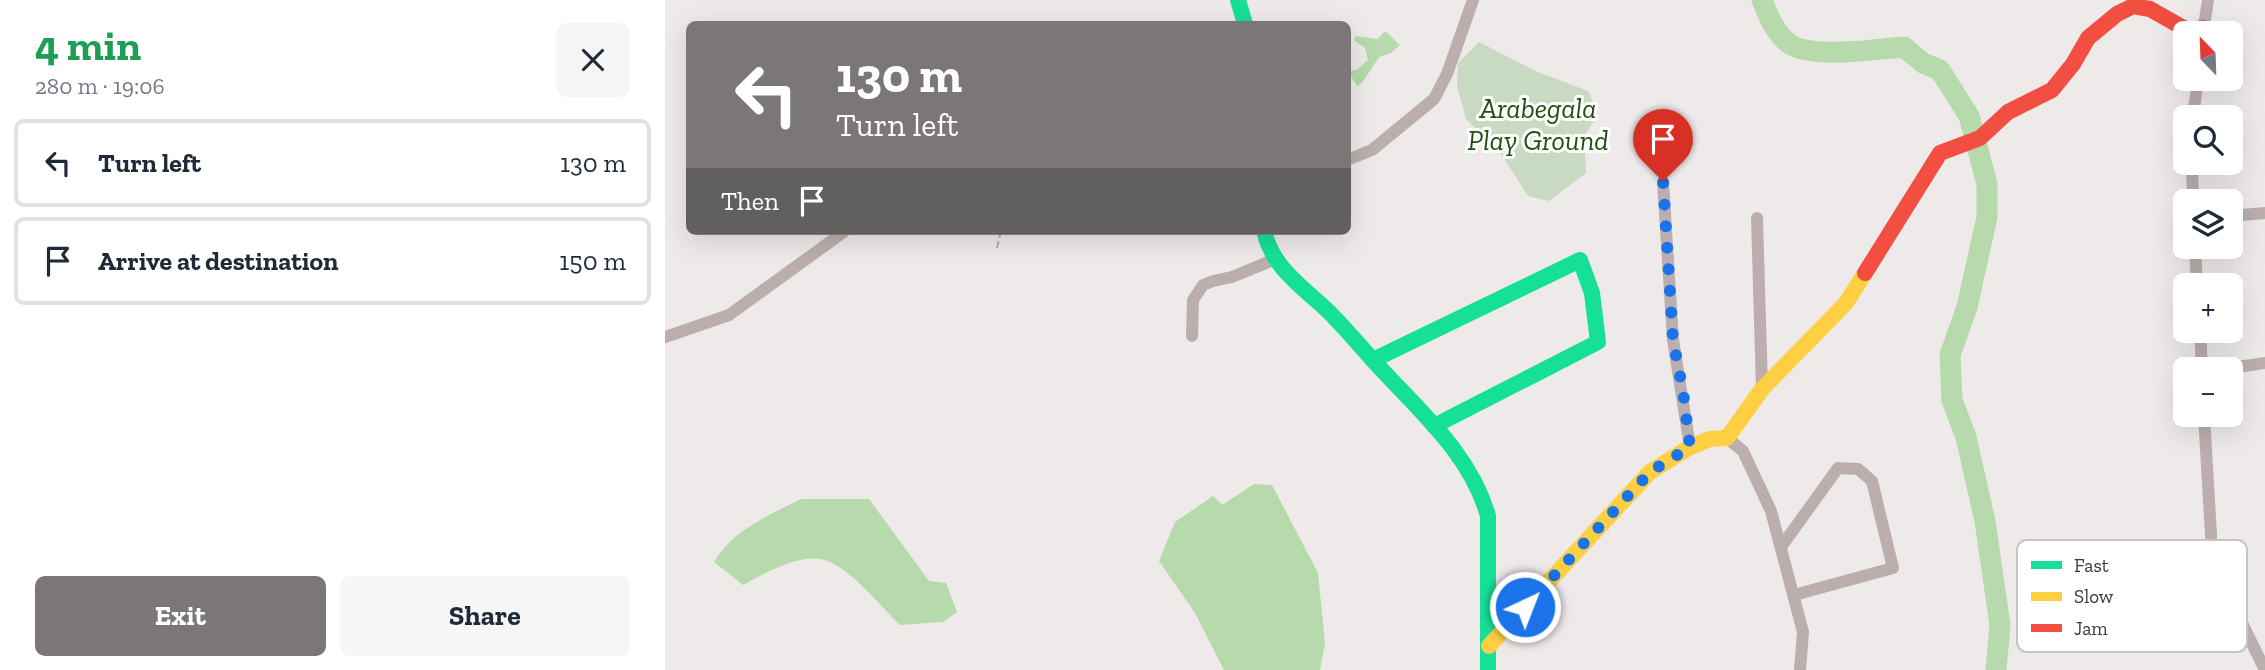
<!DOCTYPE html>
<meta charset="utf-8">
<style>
body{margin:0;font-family:"Zilla Slab",serif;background:#f6f6f7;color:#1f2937;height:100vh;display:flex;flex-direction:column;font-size:26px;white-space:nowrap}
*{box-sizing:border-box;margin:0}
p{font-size:23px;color:#747a83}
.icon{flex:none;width:38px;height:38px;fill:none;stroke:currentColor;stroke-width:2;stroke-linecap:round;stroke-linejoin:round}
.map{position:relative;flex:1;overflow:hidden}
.sheet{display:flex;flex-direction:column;background:#fff;width:665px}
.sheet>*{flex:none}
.banner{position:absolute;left:21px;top:21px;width:665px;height:214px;border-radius:10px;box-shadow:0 7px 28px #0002;background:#7b7777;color:#fff;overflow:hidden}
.needle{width:46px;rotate:337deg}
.controls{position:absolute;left:1508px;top:21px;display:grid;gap:14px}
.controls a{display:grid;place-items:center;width:70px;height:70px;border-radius:10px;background:#fff;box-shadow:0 7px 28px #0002;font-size:35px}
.pin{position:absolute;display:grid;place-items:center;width:60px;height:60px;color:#fff;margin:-72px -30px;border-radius:50% 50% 50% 0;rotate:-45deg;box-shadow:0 0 7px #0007}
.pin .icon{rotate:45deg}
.me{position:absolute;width:77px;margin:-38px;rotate:43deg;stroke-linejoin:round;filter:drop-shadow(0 0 5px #0008)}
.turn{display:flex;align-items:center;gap:24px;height:147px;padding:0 35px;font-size:32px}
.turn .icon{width:91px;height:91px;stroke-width:2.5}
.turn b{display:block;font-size:49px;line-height:60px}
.then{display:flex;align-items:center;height:66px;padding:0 35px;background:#0003;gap:14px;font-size:26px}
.round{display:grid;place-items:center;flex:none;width:74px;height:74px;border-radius:10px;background:#f6f6f7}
.overview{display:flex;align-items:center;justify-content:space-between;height:119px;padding:0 35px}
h1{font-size:42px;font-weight:700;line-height:52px;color:#1e9e55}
.action{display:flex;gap:14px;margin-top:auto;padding:14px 35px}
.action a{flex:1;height:80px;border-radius:10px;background:#7b7777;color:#fff;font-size:28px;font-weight:700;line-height:80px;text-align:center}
.action a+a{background:#f6f6f7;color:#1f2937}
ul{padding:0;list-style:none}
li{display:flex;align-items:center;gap:21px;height:88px;margin:0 14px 10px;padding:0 21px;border:4px solid #e0e1e3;border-radius:10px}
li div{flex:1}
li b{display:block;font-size:26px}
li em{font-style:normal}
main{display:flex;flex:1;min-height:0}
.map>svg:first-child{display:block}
</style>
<main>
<section class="sheet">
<div class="overview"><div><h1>4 min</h1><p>280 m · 19:06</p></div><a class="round"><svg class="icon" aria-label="close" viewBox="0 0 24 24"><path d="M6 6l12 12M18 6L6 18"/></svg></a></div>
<ul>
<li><svg class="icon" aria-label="left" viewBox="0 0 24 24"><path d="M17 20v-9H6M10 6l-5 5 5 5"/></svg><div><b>Turn left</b></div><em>130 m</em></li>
<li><svg class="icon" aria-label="arrive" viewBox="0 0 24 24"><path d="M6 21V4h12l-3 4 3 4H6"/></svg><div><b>Arrive at destination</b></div><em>150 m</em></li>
</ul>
<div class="action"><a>Exit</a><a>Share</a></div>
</section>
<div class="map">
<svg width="1600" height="670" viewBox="0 0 1600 670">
<rect width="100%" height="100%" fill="#efeaea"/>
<path fill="#c8dac2" d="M814,42L871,71L923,91L933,114L919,137L921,173L884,201L863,196L834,151L801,119L792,86L793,63Z"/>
<g fill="#b6daab">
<path d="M720,31L735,45L726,53L714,57L697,83L692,86L683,71L692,70L703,60L700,48L689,40L691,36L713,39Z"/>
<path d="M589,484L607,485L653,573L660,643L655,670H559L530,613L494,561L510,522L548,496L557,505Z"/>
<path d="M136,499H204L264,581L281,583L292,612L278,622L235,625C216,607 181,562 155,559C131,555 98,574 78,585L49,562C68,530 104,515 136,499Z"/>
</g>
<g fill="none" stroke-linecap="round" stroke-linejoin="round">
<path stroke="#b6daab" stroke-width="21" d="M1097,0C1103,15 1109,31 1122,42C1142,60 1211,49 1239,47L1258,63L1275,70L1304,116L1322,184V217L1302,307L1285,355L1287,400L1301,437L1320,521L1335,625L1331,670"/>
<path stroke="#b3a9aa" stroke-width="2" stroke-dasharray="7 3.5" stroke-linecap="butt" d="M332,248L336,231"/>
<g stroke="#bbaeaf" stroke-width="12">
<path d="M1538,33L1543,0"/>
<path d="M1528,117L1533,79"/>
<path d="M682,160L707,150L769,99L782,74L808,0"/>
<path d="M1527,163L1528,201"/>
<path d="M998,182L1008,340L1025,447"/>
<path d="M1566,216L1600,213"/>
<path d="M1092,218L1097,389"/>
<path d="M1530,247L1532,285"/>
<path d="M1535,331L1537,369"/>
<path d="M527,336L528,300L538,285L548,281L567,277L608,260"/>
<path d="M0,337L64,315L180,231"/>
<path d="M1559,369L1600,363"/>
<path d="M1539,415L1547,552L1558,584L1600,670"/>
<path d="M1062,438L1078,451L1106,511L1138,632L1135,670"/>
<path d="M1116,547L1173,468L1193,469L1207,481L1228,568L1129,595"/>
</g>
<g stroke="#16e098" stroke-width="16">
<path d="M573,0L580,24"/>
<path d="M599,231C608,269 638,287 664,312C683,331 700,352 718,371C759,415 806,456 823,516V670"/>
<path d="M708,360L915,260L927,293L933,342L769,426"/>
</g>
<path stroke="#ffcf43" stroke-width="16" d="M824,646L985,472L1025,447L1045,439L1062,438L1097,389L1181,303L1200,273"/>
<path stroke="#f24e42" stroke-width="16" d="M1200,273L1275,153L1315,138L1343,112L1387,90L1408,64L1423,38L1452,14L1468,6L1485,9L1522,30L1539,28"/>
</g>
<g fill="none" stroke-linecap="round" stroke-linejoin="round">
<path stroke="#1a73e8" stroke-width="12" stroke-dasharray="0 21.6" d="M860,607L985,472L1025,447L1018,391L1008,340L998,181"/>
</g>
<g text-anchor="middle" stroke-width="6" stroke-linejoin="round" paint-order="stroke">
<g font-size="28" font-style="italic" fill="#1e510f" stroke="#fff">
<text x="873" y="118">Arabegala<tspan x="873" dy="32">Play Ground</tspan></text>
</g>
</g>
<rect x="1352" y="540" width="230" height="112" rx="10" fill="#fff" stroke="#c4c4c4" stroke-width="2"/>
<rect x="1366" y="561" width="31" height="8" fill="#16e098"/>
<rect x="1366" y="592" width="31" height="9" fill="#ffcf43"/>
<rect x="1366" y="624" width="31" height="8" fill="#f24e42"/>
<g font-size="19" fill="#3c3939">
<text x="1409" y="572">Fast</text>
<text x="1409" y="603">Slow</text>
<text x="1409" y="635">Jam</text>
</g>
</svg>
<div class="controls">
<a><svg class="needle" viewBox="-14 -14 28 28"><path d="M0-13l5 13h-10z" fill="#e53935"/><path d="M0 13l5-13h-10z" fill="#747a83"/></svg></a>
<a><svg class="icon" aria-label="search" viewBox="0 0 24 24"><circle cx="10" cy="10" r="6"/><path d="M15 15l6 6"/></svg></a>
<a><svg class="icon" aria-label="layers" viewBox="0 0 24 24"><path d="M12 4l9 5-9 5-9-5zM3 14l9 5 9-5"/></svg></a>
<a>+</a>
<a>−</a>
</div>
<div class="pin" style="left:998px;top:181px;background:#d93025"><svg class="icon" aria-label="arrive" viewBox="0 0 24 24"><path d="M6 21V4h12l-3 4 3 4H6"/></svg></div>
<svg class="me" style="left:860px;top:607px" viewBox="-20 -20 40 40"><circle r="17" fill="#1a73e8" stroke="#fff" stroke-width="3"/><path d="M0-11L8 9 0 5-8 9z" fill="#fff"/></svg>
<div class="banner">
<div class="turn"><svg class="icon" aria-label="left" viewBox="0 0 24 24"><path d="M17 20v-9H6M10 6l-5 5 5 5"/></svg><div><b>130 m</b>Turn left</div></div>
<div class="then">Then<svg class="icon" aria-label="arrive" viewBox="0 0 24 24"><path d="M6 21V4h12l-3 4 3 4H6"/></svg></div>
</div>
</div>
</main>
